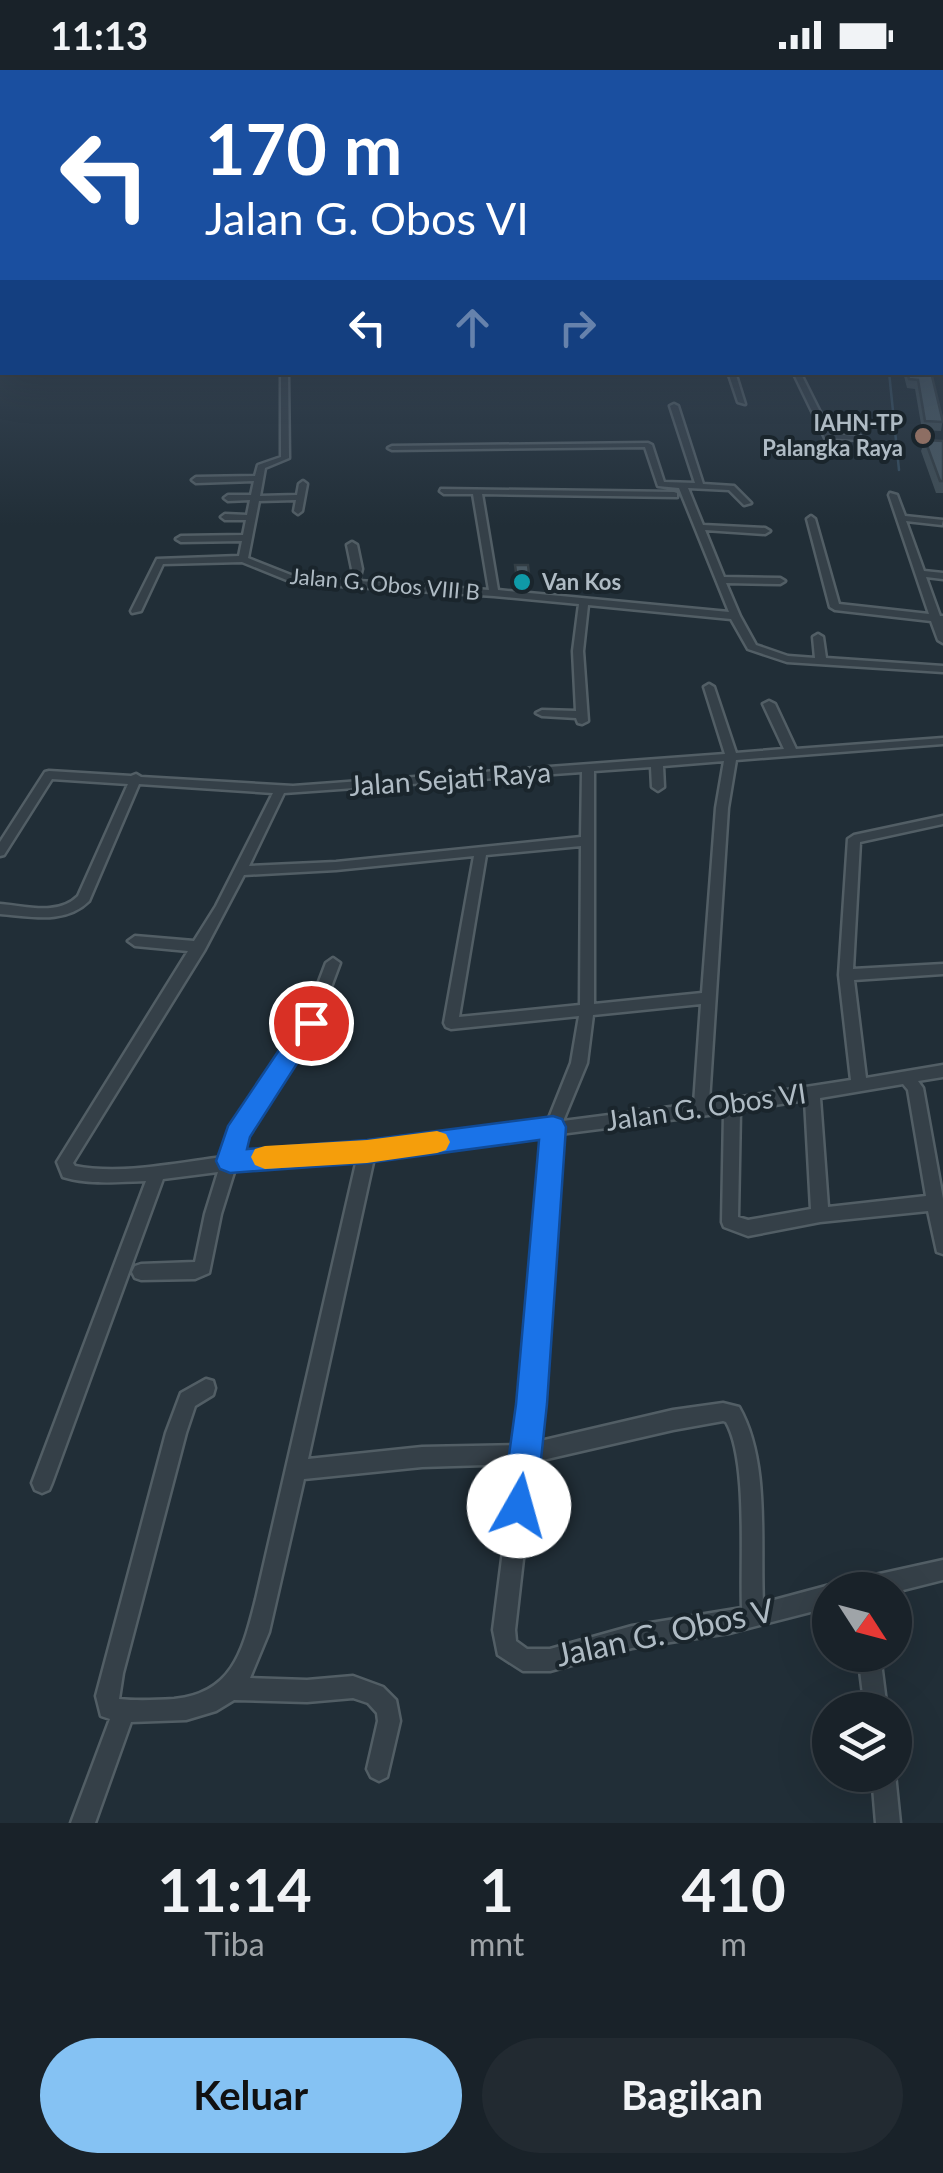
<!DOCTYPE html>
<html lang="id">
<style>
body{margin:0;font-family:Lato,sans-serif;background:#222a31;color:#f1f3f6;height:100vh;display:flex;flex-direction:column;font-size:38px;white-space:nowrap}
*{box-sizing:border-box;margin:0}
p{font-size:32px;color:#9fa4a8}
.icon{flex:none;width:55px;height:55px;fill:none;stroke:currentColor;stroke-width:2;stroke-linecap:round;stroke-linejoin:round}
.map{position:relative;height:1753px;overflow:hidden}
.details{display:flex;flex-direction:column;background:#192229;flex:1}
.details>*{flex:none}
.hud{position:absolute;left:0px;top:0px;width:945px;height:305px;box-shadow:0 10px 40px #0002,0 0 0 2px #373f46;background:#1a4fa0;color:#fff;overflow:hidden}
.needle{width:65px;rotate:126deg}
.buttons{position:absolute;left:812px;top:1502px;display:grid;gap:20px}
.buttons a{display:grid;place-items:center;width:100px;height:100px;border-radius:50%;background:#192229;box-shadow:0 10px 40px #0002,0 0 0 2px #373f46;font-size:50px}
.pin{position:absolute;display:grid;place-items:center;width:85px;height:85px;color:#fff;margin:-42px;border:5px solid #fff;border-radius:50%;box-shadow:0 2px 10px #0007}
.me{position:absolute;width:110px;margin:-55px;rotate:7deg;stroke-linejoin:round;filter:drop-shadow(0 0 8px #0008)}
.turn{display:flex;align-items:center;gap:35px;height:210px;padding:0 40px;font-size:45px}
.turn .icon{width:130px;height:130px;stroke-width:2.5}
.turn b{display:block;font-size:70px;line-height:85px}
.lanes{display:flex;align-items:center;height:95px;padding:0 40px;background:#0003;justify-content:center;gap:50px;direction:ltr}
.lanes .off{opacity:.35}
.eta{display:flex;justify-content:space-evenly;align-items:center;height:170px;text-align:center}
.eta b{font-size:60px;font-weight:700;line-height:70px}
.action{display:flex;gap:20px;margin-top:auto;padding:20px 40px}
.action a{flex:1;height:115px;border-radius:60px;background:#85c2f3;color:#111;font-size:40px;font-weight:700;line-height:115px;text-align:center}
.action a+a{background:#222a31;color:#f1f3f6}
.status{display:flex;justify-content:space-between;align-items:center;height:70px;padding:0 50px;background:#192229;direction:ltr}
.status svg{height:28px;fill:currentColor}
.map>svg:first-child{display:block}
</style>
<div class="status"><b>11:13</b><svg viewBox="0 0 49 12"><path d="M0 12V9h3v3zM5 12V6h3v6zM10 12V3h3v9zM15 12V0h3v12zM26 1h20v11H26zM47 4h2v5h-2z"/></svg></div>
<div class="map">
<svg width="943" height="1753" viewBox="0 0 943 1753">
<rect width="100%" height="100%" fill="#212e37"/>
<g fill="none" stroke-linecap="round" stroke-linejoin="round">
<path stroke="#354d5e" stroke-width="2.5" d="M889,302L899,400"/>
<g stroke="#525e65" stroke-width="5">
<g id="minor">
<rect x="942" y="213" width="1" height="4"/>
<rect x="942" y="272" width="1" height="4"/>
<path d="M281,302L288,304L289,388L265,398L260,426L297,425L299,414L303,411L307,414L302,441L298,444L294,441L296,430L259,431L248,488L296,507L350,511L352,499L347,475L352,472L357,475L362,499L359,511L489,520L473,424H444L440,421L441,419L674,422L677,423V427L482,424L498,520L729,542L679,418L658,416L645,377L392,380L388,378L392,376L648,373L652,375L664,412L695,413L670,336L674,334L678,336L703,414L734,416L751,433L744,435L729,420L688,418L703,455L765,458L770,461L765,464L705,460L724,507L780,508L785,511L780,514L726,513L740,546L756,575L788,586L815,588L813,567L818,564L823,567L826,588L943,596V602L787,592L748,579L731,549L588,535L583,581L588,651L582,654L578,653L576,648L542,646L536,643L542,640L576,641L573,581L579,534L494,526L294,513L242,492L163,494L141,541L132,543L131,541L157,489L239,486L242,471L181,472L176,469L181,466L243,465L246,450H225L221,447L225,444L247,445L250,430L228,431L224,428L228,425H251L254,411L196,413L192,410L196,407L255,406L258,395L281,387Z"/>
<path d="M728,302H735L745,334L738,332Z"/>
<path d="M793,302H800L831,364L857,366H860V370L825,368Z"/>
<path d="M890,423L897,425L905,446L943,450L942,455L906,451L924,501L943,503V509L926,507L940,546H943V573L938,570L931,551L835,540L830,537L807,449L811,446L815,449L839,534L929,544L889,425Z"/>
<path d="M709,614L714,617L736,683L784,679L763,634L769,631L775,634L796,679L943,668V674L736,690L728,738L709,1032L851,1010L839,905L848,769L854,765L943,746V754L860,772L853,899L943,894V904L854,910L866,1008L943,995V1007L918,1011L923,1018L943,1129V1184L937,1182L928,1141L820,1152L748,1166L724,1157L722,1152L724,1043L560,1064L536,1372L673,1340L723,1333L739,1337C770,1391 760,1472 763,1533L830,1515L838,1520H830V1537L729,1563L632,1578L550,1601H523L498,1585L493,1560L514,1394L422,1397L304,1409L269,1562L250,1608L307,1610L353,1606L383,1617L396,1630L400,1651L387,1707L379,1711L371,1707L367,1699L378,1651L377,1643L368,1633L353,1628L307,1632L234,1630L216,1641L186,1650L131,1652L95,1753H71L110,1649L101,1646L96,1626L166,1363L181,1323L206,1309L213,1311L215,1318L213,1325L195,1336L186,1363L123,1603L119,1629C137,1631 156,1630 174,1629C234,1623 243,1579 256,1529L357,1089L273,1094L235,1099L221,1144L209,1203L195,1209L141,1210L135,1208L132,1202L135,1196L141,1194L195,1192L205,1144L218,1102L163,1109L52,1413L49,1420L42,1423L35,1420L32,1413L146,1111C118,1112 90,1115 63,1107L57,1092L188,881L135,876L128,871L135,866L194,871L216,836L273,723L139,714L89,831C65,855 30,846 0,844V834C26,836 58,846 78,826L128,714L52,709L4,785L0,786V772L45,702L49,701L131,706L136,704L141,707L293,716L725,684L704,617ZM724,691L716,738L702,923L594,934V701L651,697L652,717L658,721L664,717L663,696ZM582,702L581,767L336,792L249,796L284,723ZM581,776L580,935L459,947L486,785ZM474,786L444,953L446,957L451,959L579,946L571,993L547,1053L367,1075L273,1080L240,1085L245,1066L316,957L340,893L333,888L326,893L304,951L232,1059L223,1087C176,1093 121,1105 75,1096L73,1093L204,881L244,805L336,800ZM701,934L694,1034L563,1051L587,993L593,945ZM903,1014L908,1020L926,1126L828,1137L820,1028ZM805,1030L811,1139L748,1150L738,1147L740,1041ZM544,1066L516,1375L422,1377L308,1389L374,1088ZM723,1351L726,1352C748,1390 740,1492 742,1538L632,1556L550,1579H527L516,1571L515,1560L534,1392L673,1360Z"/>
<path d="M943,1490V1510L895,1522L846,1520L850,1513L857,1509Z"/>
<path d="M858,1585H880L887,1640H865Z"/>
<path d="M895,1704L900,1753H876L872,1705Z"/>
</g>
</g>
<use href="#minor" fill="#354048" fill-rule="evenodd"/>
</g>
<g fill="#3f4d55">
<path d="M905,302H931L943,348L941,361L922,360L915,319L907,318L904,306Z"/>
<path d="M925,370L943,371V423H936L921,381Z"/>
<path d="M515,495L530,511V519L517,518Z"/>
</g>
<g fill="#495963" stroke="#333e45" stroke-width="2.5">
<path d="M907,302H931L943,352L925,351L918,310L909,309Z"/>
<path d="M925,370L943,371V411H940Z"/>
<path d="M515,495H528L530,511L517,510Z"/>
</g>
<linearGradient id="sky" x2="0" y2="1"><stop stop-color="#12191e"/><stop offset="0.46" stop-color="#3d4c5e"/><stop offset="1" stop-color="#3d4c5e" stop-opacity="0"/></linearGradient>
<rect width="943" height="456" fill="url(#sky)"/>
<path fill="#1a73e8" stroke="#114b97" stroke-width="2.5" d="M311,944L319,946L323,953L250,1067L247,1079L367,1070L553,1046L562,1049L566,1057L547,1334L536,1436L531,1447L519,1452L507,1447L502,1436L516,1334L539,1070L367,1093L230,1103L220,1099L216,1091L228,1056L302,946Z"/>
<path fill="#f59e0b" d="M437,1061L446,1064L450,1072L446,1080L437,1083L367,1093L265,1099L255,1095L251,1087L255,1079L265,1076L367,1070Z"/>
<circle fill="#8d6e63" stroke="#1a252c" stroke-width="4" cx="923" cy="366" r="10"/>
<circle fill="#0f9aa8" stroke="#1a252c" stroke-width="4" cx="522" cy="512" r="10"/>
<g text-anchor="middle" stroke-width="8" stroke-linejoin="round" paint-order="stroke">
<g font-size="22" font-weight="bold" fill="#afbbc4" stroke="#1a252c" text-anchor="end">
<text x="903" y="361">IAHN-TP<tspan x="903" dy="25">Palangka Raya</tspan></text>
<text x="542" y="520" text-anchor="start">Van Kos</text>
</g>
<g font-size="22" fill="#afbbc4" stroke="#1a252c">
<text transform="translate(385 514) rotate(5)" y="8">Jalan G. Obos VIII B</text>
</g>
<g font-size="28" fill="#afbbc4" stroke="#1a252c">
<text transform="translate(450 709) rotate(-4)" y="10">Jalan Sejati Raya</text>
<text transform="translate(706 1037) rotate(-8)" y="10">Jalan G. Obos VI</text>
</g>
<g font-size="32" fill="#afbbc4" stroke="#1a252c">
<text transform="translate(665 1563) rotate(-12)" y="11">Jalan G. Obos V</text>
</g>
</g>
</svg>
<div class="buttons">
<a><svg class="needle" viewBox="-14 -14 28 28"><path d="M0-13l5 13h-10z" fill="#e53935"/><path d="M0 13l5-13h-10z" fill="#9fa4a8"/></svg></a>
<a><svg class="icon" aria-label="layers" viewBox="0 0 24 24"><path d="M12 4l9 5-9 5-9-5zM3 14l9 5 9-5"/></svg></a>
</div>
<div class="pin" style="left:311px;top:953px;background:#d93025"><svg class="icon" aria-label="arrive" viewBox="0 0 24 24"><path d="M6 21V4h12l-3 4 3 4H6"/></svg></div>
<svg class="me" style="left:519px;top:1436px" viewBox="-20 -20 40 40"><circle r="19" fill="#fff"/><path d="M0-13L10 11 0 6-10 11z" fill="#1a73e8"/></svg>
<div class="hud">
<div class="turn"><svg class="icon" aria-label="left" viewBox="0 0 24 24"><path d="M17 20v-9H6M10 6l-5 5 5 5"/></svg><div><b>170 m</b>Jalan G. Obos VI</div></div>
<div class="lanes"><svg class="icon" aria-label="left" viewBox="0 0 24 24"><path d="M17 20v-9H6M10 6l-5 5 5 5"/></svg><svg class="icon off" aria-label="ahead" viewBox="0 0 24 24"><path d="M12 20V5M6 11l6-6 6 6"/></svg><svg class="icon off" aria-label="right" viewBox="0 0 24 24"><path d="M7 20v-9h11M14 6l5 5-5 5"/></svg></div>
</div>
</div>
<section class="details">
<div class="eta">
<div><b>11:14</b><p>Tiba</p></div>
<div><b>1</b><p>mnt</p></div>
<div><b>410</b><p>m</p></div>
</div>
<div class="action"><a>Keluar</a><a>Bagikan</a></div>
</section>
